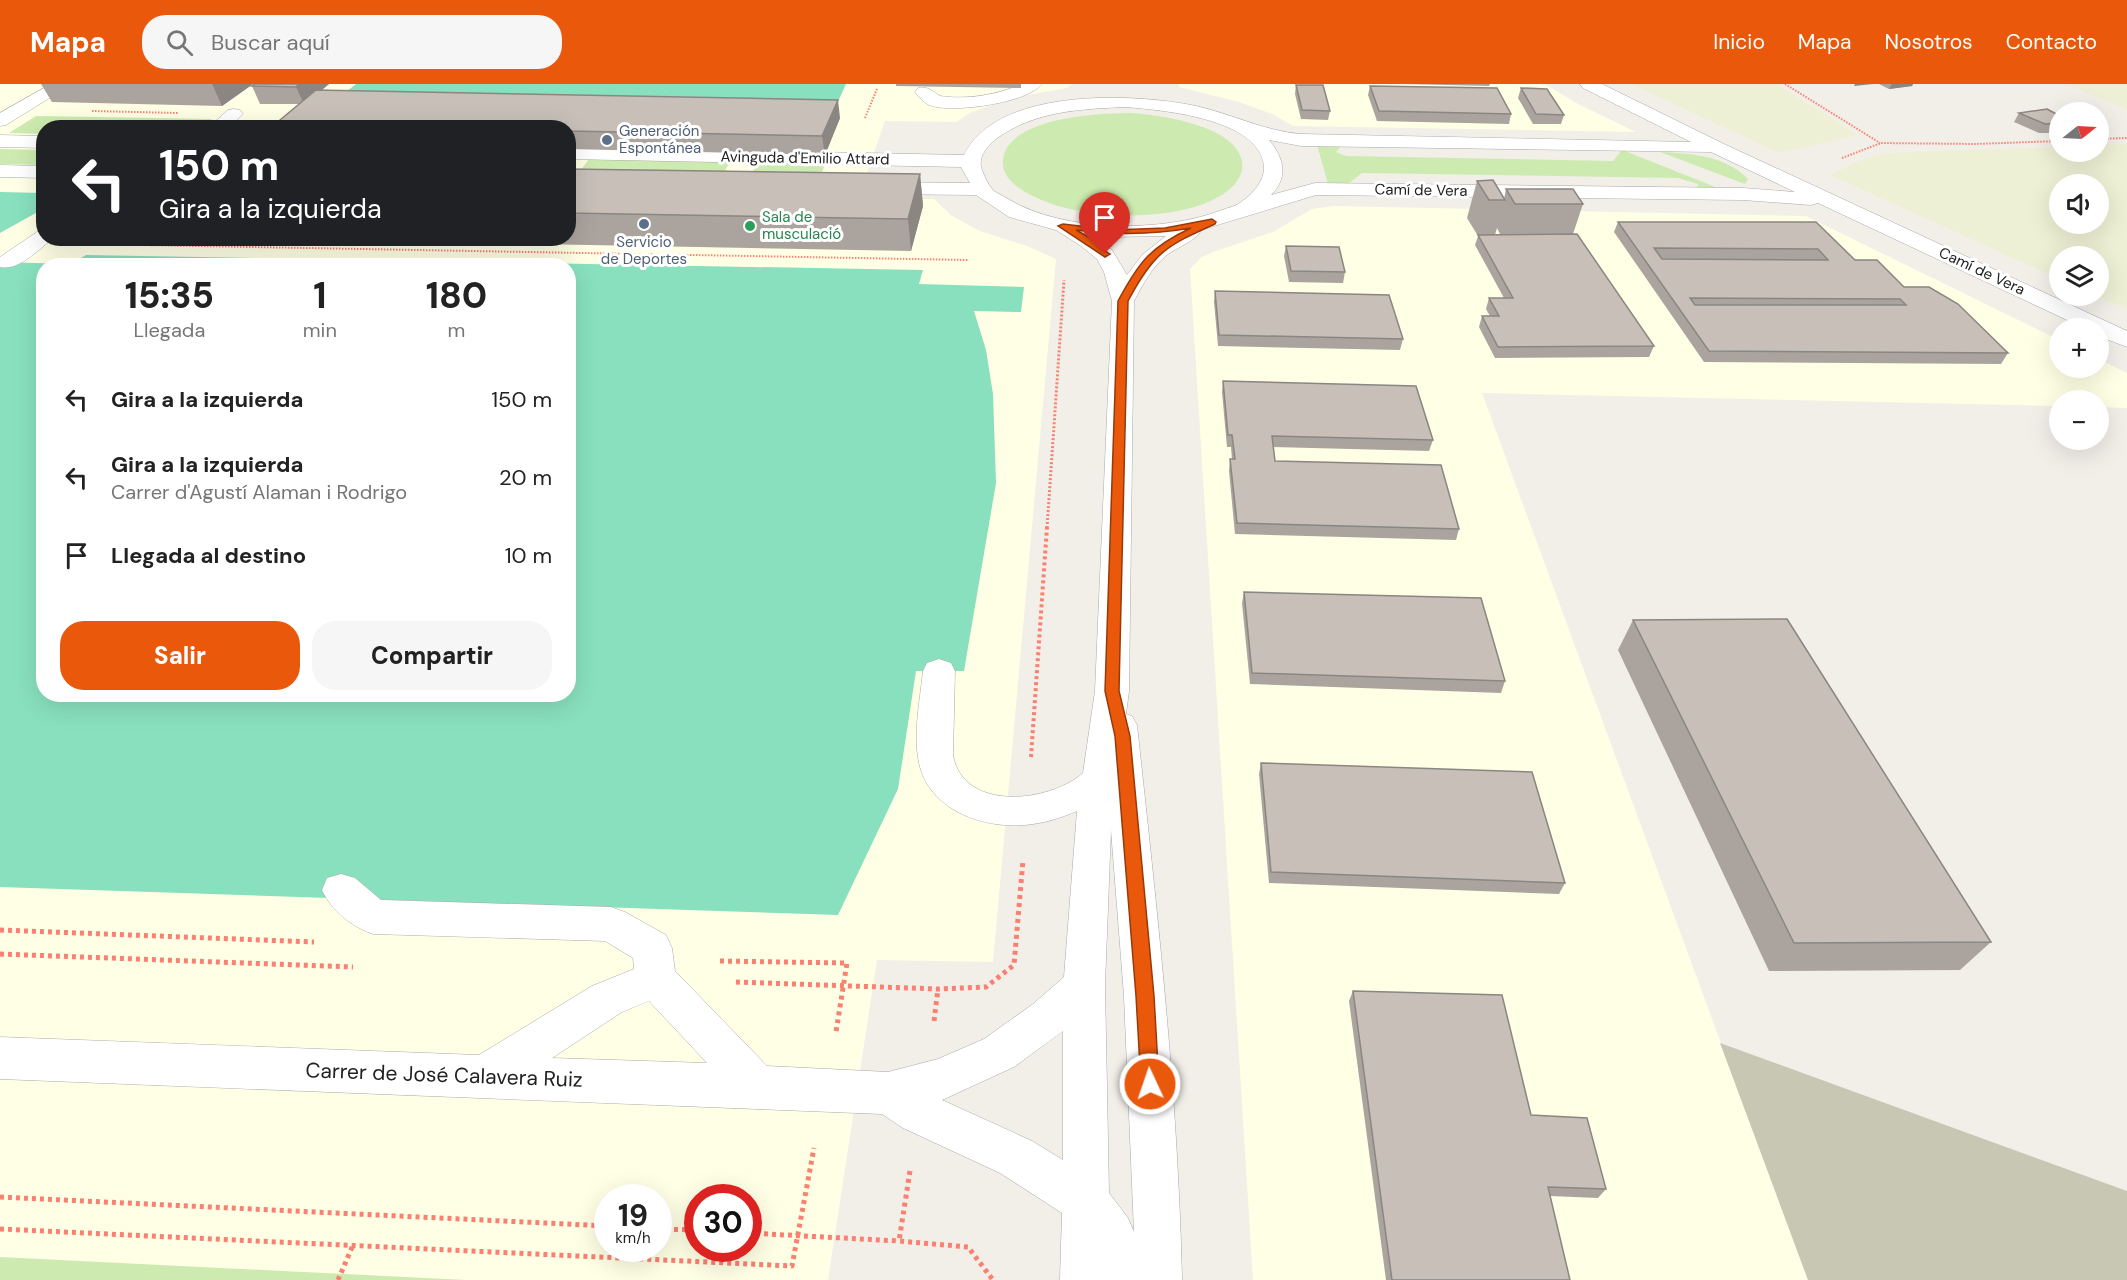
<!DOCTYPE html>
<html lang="es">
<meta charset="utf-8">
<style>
body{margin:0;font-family:"DM Sans",sans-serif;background:#f6f6f6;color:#222;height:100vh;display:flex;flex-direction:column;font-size:22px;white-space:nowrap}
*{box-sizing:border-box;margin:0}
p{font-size:20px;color:#767676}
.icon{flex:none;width:33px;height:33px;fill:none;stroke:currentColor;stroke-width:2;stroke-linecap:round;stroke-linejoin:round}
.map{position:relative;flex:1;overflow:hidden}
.sheet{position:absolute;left:36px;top:174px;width:540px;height:444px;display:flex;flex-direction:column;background:#fff;border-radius:24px;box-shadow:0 6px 24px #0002}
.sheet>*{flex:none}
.top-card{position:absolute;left:36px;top:36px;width:540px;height:126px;border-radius:24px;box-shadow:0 6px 24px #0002;background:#202124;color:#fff;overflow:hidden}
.needle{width:39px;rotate:72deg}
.controls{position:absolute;left:2049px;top:18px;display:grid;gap:12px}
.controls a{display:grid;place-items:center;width:60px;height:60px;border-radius:50%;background:#fff;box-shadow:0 6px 24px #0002;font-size:30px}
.speed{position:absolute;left:594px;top:1100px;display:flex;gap:12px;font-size:30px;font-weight:700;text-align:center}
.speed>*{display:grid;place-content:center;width:78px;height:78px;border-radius:50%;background:#fff;box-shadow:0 6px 24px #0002;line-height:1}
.speed small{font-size:15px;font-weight:400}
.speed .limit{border:9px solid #d22;background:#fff;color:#111}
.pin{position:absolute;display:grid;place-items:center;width:51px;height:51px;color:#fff;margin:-62px -26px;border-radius:50% 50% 50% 0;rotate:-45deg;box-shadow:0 0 6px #0007}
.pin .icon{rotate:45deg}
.me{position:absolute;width:66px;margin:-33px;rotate:357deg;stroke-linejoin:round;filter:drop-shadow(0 0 4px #0008)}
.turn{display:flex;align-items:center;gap:21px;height:126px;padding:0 24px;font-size:27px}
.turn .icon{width:78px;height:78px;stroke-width:2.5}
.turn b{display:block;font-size:42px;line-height:51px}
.eta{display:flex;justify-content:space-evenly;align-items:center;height:102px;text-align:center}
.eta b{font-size:36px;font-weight:800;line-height:42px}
.primary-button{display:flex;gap:12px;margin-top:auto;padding:12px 24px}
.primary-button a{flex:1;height:69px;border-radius:24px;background:#ea580c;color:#fff;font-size:24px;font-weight:800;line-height:69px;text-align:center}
.primary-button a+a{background:#f6f6f6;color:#222}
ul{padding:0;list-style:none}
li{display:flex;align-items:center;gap:18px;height:78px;padding:0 24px}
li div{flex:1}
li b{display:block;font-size:22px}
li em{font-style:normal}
header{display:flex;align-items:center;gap:36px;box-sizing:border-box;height:84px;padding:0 30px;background:#ea580c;color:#fff}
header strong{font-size:28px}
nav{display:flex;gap:33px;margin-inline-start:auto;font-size:21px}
.search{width:420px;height:54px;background:#f6f6f6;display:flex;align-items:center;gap:15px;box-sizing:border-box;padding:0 21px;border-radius:24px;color:#767676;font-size:22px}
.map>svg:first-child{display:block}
</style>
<header>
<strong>Mapa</strong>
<div class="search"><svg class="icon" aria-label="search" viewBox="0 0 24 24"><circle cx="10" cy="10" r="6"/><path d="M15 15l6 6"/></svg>Buscar aquí</div>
<nav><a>Inicio</a><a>Mapa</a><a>Nosotros</a><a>Contacto</a></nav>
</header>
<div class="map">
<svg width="2127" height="1196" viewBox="0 0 2127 1196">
<rect width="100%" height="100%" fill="#f2efe9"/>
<g fill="#ffffe5" fill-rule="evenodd">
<path d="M0,0H1073L1067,4L1011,14L970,29L956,38L885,37L862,103L861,115H934L952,132L980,147L1027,162L1056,175L993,878L877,876L828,1196H0ZM44,44H568V154H44ZM44,182H568V610H44ZM608,1113H658V1164H608ZM698,1113H748V1164H698Z"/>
<path d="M1178,0H1545L1578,20L1636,48L1293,42L1272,30L1239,18L1179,3Z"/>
<path d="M1334,122L1806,132L2059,256L2060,284H2098L2099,275L2127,289V324L2099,323L2098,316H2060L2059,322L1482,309L1808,1196H1253L1190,185L1202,173L1213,168L1273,148L1312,125Z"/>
</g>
<path fill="#c7c7b4" d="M1720,959L2127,1107V1196H1808Z"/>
<g fill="#eef0d5" fill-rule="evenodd">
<path d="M1631,0H1777L1858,51L1779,69Z"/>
<path d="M2066,0H2127V26Z"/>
<path d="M2127,60V225L2096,212H2098V172H2060L2059,195L1830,91L1859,77L1887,69L2059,63L2060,68H2098L2099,61ZM2060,100H2098V140H2060Z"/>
</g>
<g fill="#cdebb0">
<path d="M1131,29C1160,31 1235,41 1242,77C1244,88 1238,98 1230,105C1187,141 1080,137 1033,112C1019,105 1001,94 1003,76C1007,33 1100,29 1131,29Z"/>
<path d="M36,32L212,35L199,43L44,44L43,50L9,49Z"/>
<path d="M1317,61L1341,62L1336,68L1346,72L1613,77L1621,67H1625L1723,106H1696L1698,100L1678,94L1362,89L1348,100H1328Z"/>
<path d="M0,65L43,66V81L0,80Z"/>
<path d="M1660,68C1690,69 1726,72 1748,95L1745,100Z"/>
<path d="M589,75L730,77L722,93L578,90Z"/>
<path d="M759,78L826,79L819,94L749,93Z"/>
<path d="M0,1173L466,1196H0Z"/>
</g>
<g fill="#88e0be" fill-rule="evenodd">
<path d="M356,0H846L836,22L341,12Z"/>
<path d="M0,108L43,109V125L0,149Z"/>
<path d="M86,171L923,186L919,200L1024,203L1021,228L974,227L986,266L993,310L996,399L964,587H916L898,705L838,831L0,803V178L71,180ZM44,182H568V610H44Z"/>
</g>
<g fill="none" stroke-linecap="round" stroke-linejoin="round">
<g stroke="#a9a9a9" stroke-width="1">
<g id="minor">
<path d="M51,0H72L6,41L0,42V29Z"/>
<path d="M1021,0H1042C1028,19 950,30 929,21C923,18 919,13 915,8L918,4C928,2 932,7 940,12C965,16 998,11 1021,0Z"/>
<path d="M1580,0H1602L1724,60L2127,247V263L2098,252V244H2084L1818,119L1811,121L1743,116L1316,111L1201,146C1198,156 1177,163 1167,171C1152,183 1143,200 1134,217L1129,607L1126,630L1132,632L1137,641C1157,826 1178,1010 1182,1196H1060L1062,1129L1000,1089L903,1044L882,1030L0,995V953L479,971L592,902L634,885L633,874L605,857L373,850C352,843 331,826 322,806L327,794L341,790L355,794L381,816L611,823L625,828L666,851L672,864L675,887L767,982L888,988L938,975L984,955L1033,920L1064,893L1077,727C1063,733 1048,738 1033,740C990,747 932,729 920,683C912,653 920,617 923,587L927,579L939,575L951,579L955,587L953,671C963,728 1049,719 1083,689L1095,607L1112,217L1104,188L1097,175L1081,162L1056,146L1009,133L976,111L876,110L869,108L866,104L869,100L876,98L970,99L961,83L568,75V63L964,71C997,3 1134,9 1196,22C1232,30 1264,47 1301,50L1691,58L1583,4ZM1126,23C1161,26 1259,34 1264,82C1265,96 1253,110 1241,118C1237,122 1230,123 1225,125C1165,149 1064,149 1008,115C1004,112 996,109 993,106C988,101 984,91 982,86C977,74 987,62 996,55C1034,27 1080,25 1126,23ZM1269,56L1301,62L1711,68L1795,108L1743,104L1315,99L1271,111C1289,93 1284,74 1269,56ZM1094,151L1111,153L1166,152L1142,171L1127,191L1112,166ZM1111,746L1124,912L1134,1148L1128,1134L1109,1109L1105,901ZM649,917L707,979L552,974L622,928ZM1063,947V1076L1032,1057L942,1016L1014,983Z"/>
<path d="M234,25L240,26L243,30L229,44H208L228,26Z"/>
<path d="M0,51L44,52V64L0,63Z"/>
<path d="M0,81L44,82V94L0,93Z"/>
<path d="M44,146V154H53L51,156C37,167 18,187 0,183V173L37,148Z"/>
</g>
</g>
<g stroke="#fa8072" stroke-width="2" stroke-dasharray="1.5 1.5" stroke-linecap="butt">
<path d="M1785,0L1880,59"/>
<path d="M92,27L178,29"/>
<path d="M865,34L877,5"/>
<path d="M2098,55L2127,54"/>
<path d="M1842,74L1881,59L1974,60L2060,57"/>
<path d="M87,160L968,176"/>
</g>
<path stroke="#fa8072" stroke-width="3" stroke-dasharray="2 2" stroke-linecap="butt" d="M1047,444L1064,196"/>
<path stroke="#fa8072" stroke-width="4" stroke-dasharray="3 3" stroke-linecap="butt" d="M1031,673L1047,443"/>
<g stroke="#fa8072" stroke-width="5" stroke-dasharray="4 4" stroke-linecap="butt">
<path d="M0,846L314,858"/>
<path d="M0,870L353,883"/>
<path d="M720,877L847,879L836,948"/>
<path d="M736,898L938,905L986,903L1014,881L1023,776"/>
<path d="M934,937L938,905"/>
<path d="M910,1087L899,1157L968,1163L993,1196"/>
<path d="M0,1113L608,1142"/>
<path d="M0,1145L792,1182L814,1064"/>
<path d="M658,1145L698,1146"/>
<path d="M748,1149L899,1157"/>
<path d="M338,1196L353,1161"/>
</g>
<use href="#minor" fill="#fff" fill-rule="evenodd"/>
</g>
<g fill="#aba49e" fill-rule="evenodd">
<path d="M41,0H253L222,22L52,18Z"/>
<path d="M255,0H329L322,6L840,34L825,71L568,65V44H275L274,41L299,20H260L252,2Z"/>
<path d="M896,0H1021V4L896,2Z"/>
<path d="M1401,0H1490L1489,2Z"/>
<path d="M1879,0H1913L1912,2L1889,5Z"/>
<path d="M1296,1L1330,27L1328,36L1301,35L1295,10Z"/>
<path d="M1370,2L1511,30L1509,40L1377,37L1368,11Z"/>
<path d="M1521,4L1564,31L1561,40H1533L1518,14Z"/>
<path d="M2019,29L2060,32V49H2039L2014,38Z"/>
<path d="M568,85L920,90L923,122L911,167L208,154H568Z"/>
<path d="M1477,97L1504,115L1506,105L1583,120L1573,150L1654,262L1649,273L1495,274L1479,243L1482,232H1490L1486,225L1489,214H1504L1475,161L1478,152L1467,134ZM1497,144L1500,150V151H1495Z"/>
<path d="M1618,138H1816L1855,176L1904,203L2008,269L2001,280L1704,278L1614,148Z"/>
<path d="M1286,162L1345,188L1343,199L1289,198L1284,172Z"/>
<path d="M1215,207L1403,255L1400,266L1218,262L1214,218Z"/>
<path d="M1223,297L1433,356L1429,367L1273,363L1275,377L1459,445L1456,456L1235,450L1229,387L1230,375H1232L1231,363H1227L1222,308Z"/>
<path d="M1244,508L1505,597L1501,609L1250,600L1242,519Z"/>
<path d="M1633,536L1991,858L1960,886L1769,887L1618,566Z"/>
<path d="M1261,679L1565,799L1559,810L1269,799L1259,690Z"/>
<path d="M1353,907L1531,1031L1606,1105L1598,1114L1550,1112L1570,1196H1386L1349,917Z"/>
</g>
<g fill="#8b8681">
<path d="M212,0H253L222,22Z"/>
<path d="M299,0H329L304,20L296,3Z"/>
<path d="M1855,0H1873L1854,2Z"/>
<path d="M1892,0H1913L1912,2L1889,5Z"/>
<path d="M838,16L840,34L825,71L822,52Z"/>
<path d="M920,90L923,122L911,167L908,135Z"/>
</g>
<g fill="#c7bfb8" stroke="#8b8681" stroke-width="1.5" fill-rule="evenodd">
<path d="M255,0H299L296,3L252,2Z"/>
<path d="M1296,1H1323L1330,27L1302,26Z"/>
<path d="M1370,2L1497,4L1511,30L1379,27Z"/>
<path d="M1521,4L1547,5L1564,31L1536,30Z"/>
<path d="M316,6L838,16L822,52L568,47V44H387L274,41Z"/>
<path d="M2047,25L2060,32V39L2045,40L2019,29Z"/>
<path d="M568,85L920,90L908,135L568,129Z"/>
<path d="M1493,96L1505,116H1489L1477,97Z"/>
<path d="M1506,105H1573L1583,120H1515Z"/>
<path d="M1618,138H1816L1855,176H1877L1904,203H1929L1958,220L2008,269L1709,267ZM1654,164L1818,165L1828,176L1662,175ZM1690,214L1900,215L1906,221H1695Z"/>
<path d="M1577,150L1654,262L1498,263L1482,232H1499L1489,214H1513L1478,151Z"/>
<path d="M1286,162L1339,163L1345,188L1291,187Z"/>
<path d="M1215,207L1389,211L1403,255L1219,251Z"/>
<path d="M1223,297L1416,302L1433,356L1272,352L1275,377L1441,381L1459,445L1237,439L1230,375H1235L1232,351H1228Z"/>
<path d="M1244,508L1481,514L1505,597L1252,589Z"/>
<path d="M1787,535L1991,858L1794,859L1633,536Z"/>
<path d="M1261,679L1532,688L1565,799L1271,788Z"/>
<path d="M1353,907L1502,911L1531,1031L1587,1034L1606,1105L1548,1103L1570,1196H1392Z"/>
</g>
<path fill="#ea580c" stroke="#983908" stroke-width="1.5" d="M1212,135L1216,138L1215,140C1166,162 1154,168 1128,217L1119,607L1130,652L1154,912L1159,1000L1156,1007L1150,1009L1144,1007L1141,1000L1136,912L1115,652L1105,607L1118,217C1139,178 1150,163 1191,144C1152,151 1115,151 1076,146L1096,157L1108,169L1110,170L1105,173L1058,142L1063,140L1113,146L1165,144Z"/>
<g fill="#5c6f8a" stroke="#fff" stroke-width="2">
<circle cx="607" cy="56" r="6"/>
<circle cx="644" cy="140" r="6"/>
</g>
<circle fill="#2e9e5b" stroke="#fff" stroke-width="2" cx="750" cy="142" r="6"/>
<g text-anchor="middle" stroke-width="6" stroke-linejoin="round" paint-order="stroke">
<g font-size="15" fill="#4e5e75" stroke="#fff" text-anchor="start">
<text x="619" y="52">Generación<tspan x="619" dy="17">Espontánea</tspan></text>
<text x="644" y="163" text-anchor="middle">Servicio<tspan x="644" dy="17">de Deportes</tspan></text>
</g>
<g font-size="15" fill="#222" stroke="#fff">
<text transform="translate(805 74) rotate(1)" y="5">Avinguda d'Emilio Attard</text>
<text transform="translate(1421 106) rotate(1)" y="5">Camí de Vera</text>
<text transform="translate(1982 187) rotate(25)" y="5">Camí de Vera</text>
</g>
<g font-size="15" fill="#27864d" stroke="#fff" text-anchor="start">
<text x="762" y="138">Sala de<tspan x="762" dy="17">musculació</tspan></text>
</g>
<g font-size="21" fill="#222" stroke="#fff">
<text transform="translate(444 991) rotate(2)" y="7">Carrer de José Calavera Ruiz</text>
</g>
</g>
</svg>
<div class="controls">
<a><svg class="needle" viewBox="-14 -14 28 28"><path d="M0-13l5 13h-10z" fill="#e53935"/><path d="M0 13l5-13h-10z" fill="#767676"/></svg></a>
<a><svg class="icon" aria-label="sound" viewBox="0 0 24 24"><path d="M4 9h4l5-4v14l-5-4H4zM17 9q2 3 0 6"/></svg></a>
<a><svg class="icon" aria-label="layers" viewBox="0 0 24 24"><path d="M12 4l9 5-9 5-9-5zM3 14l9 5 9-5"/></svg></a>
<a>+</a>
<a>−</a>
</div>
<div class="speed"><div>19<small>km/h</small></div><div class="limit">30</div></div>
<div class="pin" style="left:1105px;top:170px;background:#d93025"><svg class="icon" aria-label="arrive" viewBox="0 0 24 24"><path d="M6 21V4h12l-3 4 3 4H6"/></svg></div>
<svg class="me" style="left:1150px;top:1000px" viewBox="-20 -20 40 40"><circle r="17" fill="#ea580c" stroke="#fff" stroke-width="3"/><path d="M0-11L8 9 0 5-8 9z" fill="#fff"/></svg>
<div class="top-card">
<div class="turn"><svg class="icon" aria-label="left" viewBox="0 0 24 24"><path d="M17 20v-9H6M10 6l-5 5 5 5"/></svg><div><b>150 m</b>Gira a la izquierda</div></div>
</div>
<section class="sheet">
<div class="eta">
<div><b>15:35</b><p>Llegada</p></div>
<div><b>1</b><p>min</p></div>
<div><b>180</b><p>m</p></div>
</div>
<ul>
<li><svg class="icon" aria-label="left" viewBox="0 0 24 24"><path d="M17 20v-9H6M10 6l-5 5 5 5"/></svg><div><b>Gira a la izquierda</b></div><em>150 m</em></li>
<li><svg class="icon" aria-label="left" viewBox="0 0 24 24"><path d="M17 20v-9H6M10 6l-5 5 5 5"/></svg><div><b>Gira a la izquierda</b><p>Carrer d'Agustí Alaman i Rodrigo</p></div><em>20 m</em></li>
<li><svg class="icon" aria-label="arrive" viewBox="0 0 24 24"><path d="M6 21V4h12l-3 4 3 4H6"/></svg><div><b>Llegada al destino</b></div><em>10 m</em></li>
</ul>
<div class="primary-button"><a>Salir</a><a>Compartir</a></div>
</section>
</div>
